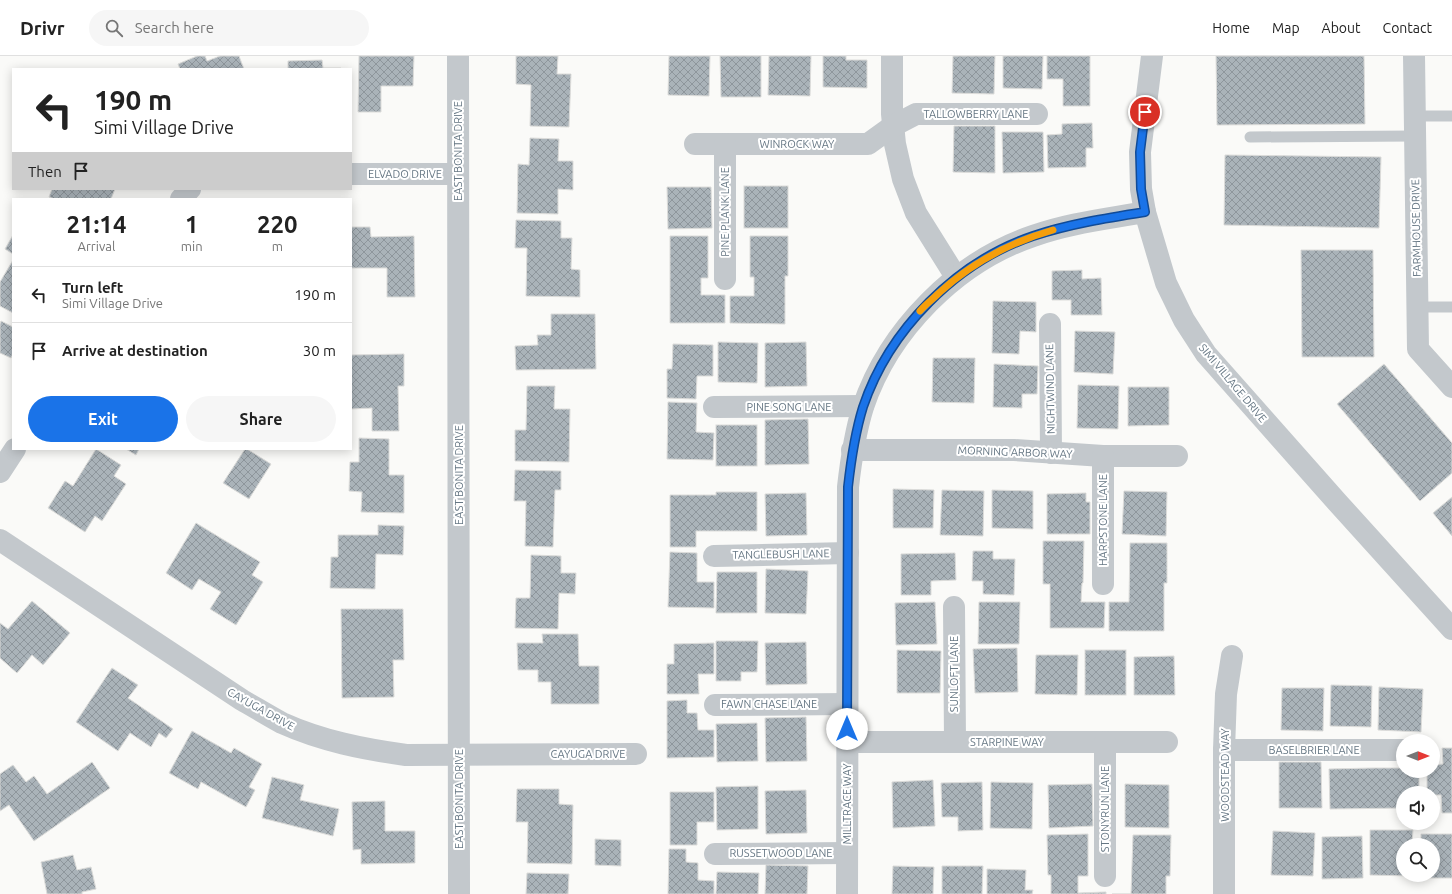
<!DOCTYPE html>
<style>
body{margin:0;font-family:Ubuntu,sans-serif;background:#f6f6f6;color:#222;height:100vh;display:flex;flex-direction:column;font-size:15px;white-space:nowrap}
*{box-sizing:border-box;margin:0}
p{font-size:13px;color:#767676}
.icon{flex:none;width:22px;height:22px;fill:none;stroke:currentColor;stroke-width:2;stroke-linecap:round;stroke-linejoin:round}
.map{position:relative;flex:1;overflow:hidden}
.details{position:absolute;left:12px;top:142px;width:340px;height:252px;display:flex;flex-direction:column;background:#fff;border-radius:0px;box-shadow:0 2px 10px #0003}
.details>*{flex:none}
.banner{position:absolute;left:12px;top:12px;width:340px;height:122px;border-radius:0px;box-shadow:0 2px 10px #0003;background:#fff;color:#222;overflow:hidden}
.needle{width:26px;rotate:90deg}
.fabs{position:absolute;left:1396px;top:678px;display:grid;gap:8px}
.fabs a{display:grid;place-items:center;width:44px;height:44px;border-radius:50%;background:#fff;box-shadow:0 2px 10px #0003;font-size:20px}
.pin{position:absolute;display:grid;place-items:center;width:34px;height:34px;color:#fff;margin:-17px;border:2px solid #fff;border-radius:50%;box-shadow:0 1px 4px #0007}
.me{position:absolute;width:44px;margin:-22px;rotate:0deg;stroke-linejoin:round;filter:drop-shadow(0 0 3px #0008)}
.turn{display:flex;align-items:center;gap:14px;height:84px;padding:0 16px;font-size:18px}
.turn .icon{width:52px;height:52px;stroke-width:2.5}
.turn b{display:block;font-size:28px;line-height:34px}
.then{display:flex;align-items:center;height:38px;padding:0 16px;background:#0003;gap:8px;font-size:15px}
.eta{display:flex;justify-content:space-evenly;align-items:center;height:68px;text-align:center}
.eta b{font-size:24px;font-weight:700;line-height:28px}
.button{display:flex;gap:8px;margin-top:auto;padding:8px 16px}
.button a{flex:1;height:46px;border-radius:24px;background:#1a73e8;color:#fff;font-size:16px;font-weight:700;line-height:46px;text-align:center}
.button a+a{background:#f6f6f6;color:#222}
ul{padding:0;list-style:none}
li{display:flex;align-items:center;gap:12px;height:56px;padding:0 16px;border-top:1px solid #e0e0e0}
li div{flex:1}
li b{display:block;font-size:15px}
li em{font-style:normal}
header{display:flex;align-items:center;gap:24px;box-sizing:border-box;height:56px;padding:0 20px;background:#fff;border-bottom:1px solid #e0e0e0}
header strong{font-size:19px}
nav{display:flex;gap:22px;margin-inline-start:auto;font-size:14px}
.search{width:280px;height:36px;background:#f6f6f6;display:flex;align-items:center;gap:10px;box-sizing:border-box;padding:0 14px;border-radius:22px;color:#767676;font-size:15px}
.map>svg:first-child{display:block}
</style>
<header>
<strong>Drivr</strong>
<div class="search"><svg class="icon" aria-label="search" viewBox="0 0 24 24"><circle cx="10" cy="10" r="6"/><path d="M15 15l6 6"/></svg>Search here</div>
<nav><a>Home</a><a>Map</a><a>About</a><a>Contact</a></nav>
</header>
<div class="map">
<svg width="1452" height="838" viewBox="0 0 1452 838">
<defs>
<pattern id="building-cross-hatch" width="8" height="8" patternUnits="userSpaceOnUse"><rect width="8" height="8" fill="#aab3b9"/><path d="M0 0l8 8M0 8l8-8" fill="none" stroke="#8e969c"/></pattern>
</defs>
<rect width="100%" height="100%" fill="#fafaf8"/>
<g fill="url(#building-cross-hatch)" stroke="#dcdcda">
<path d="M197,0H205L207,5L220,0H239L244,13H180L178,8Z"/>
<path d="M359,0H414L413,30H381V56H358Z"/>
<path d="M516,0H558L557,18H571L569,71L530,70L531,29L516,28Z"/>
<path d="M669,0H710L709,40L668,39Z"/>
<path d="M720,0H761V41H721Z"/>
<path d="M769,0H811L810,40L768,39Z"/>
<path d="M823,0H846V4H867V32L823,31Z"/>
<path d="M953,0H995L994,38L952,37Z"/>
<path d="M1003,0H1043L1042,33L1003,32Z"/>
<path d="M1047,0H1090V50H1063V23H1047Z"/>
<path d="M1216,0H1364L1365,68L1217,69Z"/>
<path d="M322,4L323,12H341V13H288V5Z"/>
<path d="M1092,67L1093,92H1086V111L1048,112L1047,79L1062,78V68Z"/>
<path d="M954,70H995V117L953,116Z"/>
<path d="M1002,76H1043L1044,116L1003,117Z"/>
<path d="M530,82L559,83L558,105H573V134L558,133V158L517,157L518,108L529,109Z"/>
<path d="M1225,99L1381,101L1379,172L1224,169Z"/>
<rect x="744" y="130" width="44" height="42"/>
<path d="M667,131H711L712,172L668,173Z"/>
<path d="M52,133H115L111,143H54L49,141Z"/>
<path d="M516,164L561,165V182H572L571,213L580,214V241L526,240L527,192H515Z"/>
<path d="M351,171H370L371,181L414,180L415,241H387V212H351Z"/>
<path d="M13,179V198L5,193Z"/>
<path d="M670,180H708V222H701V239H725V267H670Z"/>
<path d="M750,180H788V220H785V268L730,267V240H754V221H750Z"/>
<path d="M1301,194H1373L1374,301H1302Z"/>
<path d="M13,204V257L0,250V226Z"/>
<path d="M1082,214V223L1101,222L1102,259H1071V244H1052V215Z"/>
<path d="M993,245L1036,246V276L1020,275L1019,298L992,297Z"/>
<path d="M551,258H595L596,313L516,314L515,290L538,289L537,279H551Z"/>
<path d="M1,265L13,271V297L11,302L0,297V268Z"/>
<path d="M1075,275L1115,276L1113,318L1074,316Z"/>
<path d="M718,286L758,287L757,327L718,326Z"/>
<path d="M806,286L807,330L765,331V287Z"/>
<path d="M673,288L713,289V320H697L696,343L667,342V313H672Z"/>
<path d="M404,298V330H398L399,375H372V352L351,353V299Z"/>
<path d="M933,302H975L974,347L932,346Z"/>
<path d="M994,308L1038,310L1037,338H1022V352L993,351Z"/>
<path d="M1384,308L1452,387V417L1420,445L1337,348Z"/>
<path d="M1078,329L1119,330L1118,373L1077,372Z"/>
<path d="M527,330H555L554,353H570L569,406L515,405V374H526Z"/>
<path d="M1128,331H1169V369L1128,370Z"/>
<path d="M668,346L697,347L696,376L714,377L713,404L667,403Z"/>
<path d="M808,363L809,408L765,409V364Z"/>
<rect x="716" y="369" width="41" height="41"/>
<path d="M359,382L389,383V419H404V457L361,456L362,436L349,435L350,406H359Z"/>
<path d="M96,393L121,409L114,420L126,428L102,465L95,460L85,476L48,452L65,425L73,430Z"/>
<path d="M126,393H139L136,399Z"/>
<path d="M245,393H247L271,408L249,443L223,427Z"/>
<path d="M515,414L561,415V434H555L553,491L525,490L526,445H514Z"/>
<path d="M893,433L934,434L933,472H893Z"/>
<path d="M942,434L984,435L983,480L940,479Z"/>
<path d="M992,434L1033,435V473L992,472Z"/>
<path d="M1124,435L1167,436L1166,480L1122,478Z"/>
<path d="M716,436H757V475H696V491H670V439H716Z"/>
<path d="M806,437L807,479L766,480L765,438Z"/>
<path d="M1086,437V446H1090V478H1047V438Z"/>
<path d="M1452,441V480L1433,457Z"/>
<path d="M196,467L260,506L252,519L263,526L236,569L210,553L221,536L199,523L192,534L166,517Z"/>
<path d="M378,469L404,470L403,499L376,498L375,533L330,532L331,501H338V479H378Z"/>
<path d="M1043,485H1084L1083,527H1082L1081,546H1105L1104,572H1050V528H1043Z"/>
<path d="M1130,487H1167V527H1164V575H1109V546H1129Z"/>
<path d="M973,495H993V503H1015L1014,539L983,538V525H972Z"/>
<path d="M670,496L697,497V526H714V552L668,551Z"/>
<path d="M955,497L956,524L931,525V539H901V498Z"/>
<path d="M531,499L561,500V517H576L575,538L559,537L558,573L515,572L516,542H530Z"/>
<path d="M766,513L808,515L806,558L765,557Z"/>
<path d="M717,516H757V557H716Z"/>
<path d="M32,545L70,577L43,609L32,599L17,617L0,602V567L8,573Z"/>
<path d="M935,546L937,588L896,589L895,547Z"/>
<path d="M979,546H1020L1019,588H978Z"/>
<path d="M341,553H403L404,604H393L394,641L342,642Z"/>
<path d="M542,578H578L579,610H599V648H551V626H538V614H518L517,587H543Z"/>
<path d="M716,585H758L757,616H741V625H716Z"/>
<path d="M806,586L807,628L766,629L765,587Z"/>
<path d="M714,587V618H698L699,638H667V608H674V588Z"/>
<path d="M1017,592L1018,636L975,637L973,593Z"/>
<path d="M897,594L941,595L940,637H897Z"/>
<rect x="1085" y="594" width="41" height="45"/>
<path d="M1036,599H1078L1077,639L1035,638Z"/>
<path d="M1174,600L1175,639H1134V601Z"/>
<path d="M112,612L138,629L128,642L173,673L166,682L159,677L151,691L130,677L118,695L76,666Z"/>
<path d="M1331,629L1372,630L1371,671L1330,670Z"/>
<path d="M1379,631L1423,633L1421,676L1378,674Z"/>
<path d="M1282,632H1324L1323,675L1281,674Z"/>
<path d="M687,644V657H697L698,674H714V701L667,702V645Z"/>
<path d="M806,661L807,705L766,706L765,662Z"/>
<path d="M757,667L758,705L717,706L716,668Z"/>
<path d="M192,675L231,697L234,692L262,708L249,731L255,734L246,751L201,726L198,733L169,717Z"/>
<path d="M1442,692H1452V757H1442L1441,739H1433V737H1427V715H1433V709L1443,708Z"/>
<path d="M92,706L110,732L34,785L9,749L0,755V718L13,709L26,726L34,720L47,738Z"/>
<path d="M1279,706H1321L1322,752H1279Z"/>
<path d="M1373,712H1403V715H1419V737H1403V752L1330,753L1329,713Z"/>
<path d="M272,721L304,729L300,744L339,753L333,780L262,762Z"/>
<path d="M933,724L935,770L893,772L892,726Z"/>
<path d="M982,726L983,774L958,775V761H942L941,727Z"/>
<path d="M991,726L1033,727L1032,773L990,772Z"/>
<path d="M1092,728L1093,770L1049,772L1048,729Z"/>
<path d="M1125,728L1169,729V772L1125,771Z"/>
<path d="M758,730V773L717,774L716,731Z"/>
<path d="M517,733H559V748L573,749L572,808L527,807L528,766H516Z"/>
<path d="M806,734L807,777L766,778L765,735Z"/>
<path d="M670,736H714V766H697V789H670Z"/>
<path d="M385,745V775H415V807L361,808V793L353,794L352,746Z"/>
<path d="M1370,774H1413L1412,789H1403V819L1412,820L1370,819Z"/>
<path d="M1273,775L1315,777L1313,820L1271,819Z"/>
<path d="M1088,778V820H1078V837L1106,836V838H1051V819H1048L1047,779Z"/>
<path d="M1421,778H1452V822H1420V819H1433V789H1421Z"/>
<path d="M1133,779H1171L1170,820H1166V838H1112H1131Z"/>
<path d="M1362,780L1363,822L1322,823V781Z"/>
<path d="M595,783L621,784V810L595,809Z"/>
<path d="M669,793H686V806L698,807V824L714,825V838H668Z"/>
<path d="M73,799L77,814L91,811L96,833L82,836V838H47L41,806Z"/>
<path d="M766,809L808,810L807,838H765Z"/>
<path d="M893,810L934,811L933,838H892Z"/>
<path d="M942,810H983L982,838H942Z"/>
<path d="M987,813L1026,814L1025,834H1033L1032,838H987Z"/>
<path d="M717,816L759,817L758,838H716Z"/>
<path d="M527,817L569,818L568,838H526Z"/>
</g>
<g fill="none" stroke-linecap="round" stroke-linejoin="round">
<g stroke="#c3c8cc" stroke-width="11">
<path d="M1415,60H1452"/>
<path d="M1250,81L1415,80"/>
<path d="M1417,251H1452"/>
</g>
<g stroke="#c3c8cc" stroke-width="22">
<path d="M458,0L459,838"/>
<path d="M892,0V58L895,88L903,123L916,157L956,221"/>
<path d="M1152,0L1140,96L1141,133L1145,156L1166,227L1184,264L1206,298L1337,446L1452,573"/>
<path d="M1414,0L1418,293L1452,331"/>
<path d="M695,88H868L893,70L916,58H1037"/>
<path d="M351,118H458"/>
<path d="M181,143L190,133"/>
<path d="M725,223V88"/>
<path d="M1050,268L1051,397"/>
<path d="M714,351L863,350"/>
<path d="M852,394H1014L1103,400H1177"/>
<path d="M1103,400V528"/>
<path d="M0,416L15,393"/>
<path d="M0,484L242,644C256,652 269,660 282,667C322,685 363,693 406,699L636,698"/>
<path d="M714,500L848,497"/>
<path d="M954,551L955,686"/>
<path d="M715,649L847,648"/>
<path d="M847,686H1167"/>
<path d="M1105,686V820"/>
<path d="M1224,694H1403"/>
<path d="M715,798L847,797"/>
<path d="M847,838L848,431C851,404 855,377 863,351C889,274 956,206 1033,180C1069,167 1107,163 1145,156"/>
<path d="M1224,838V694L1226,638L1232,600"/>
</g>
</g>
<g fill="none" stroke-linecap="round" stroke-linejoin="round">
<g stroke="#114b97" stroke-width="10">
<path id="route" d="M847,673L848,431C851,404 855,377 863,351C889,274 956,206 1033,180C1069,168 1107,162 1145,156L1141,133L1140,96L1145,56"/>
</g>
<use href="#route" stroke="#1a73e8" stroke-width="7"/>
<path stroke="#f59e0b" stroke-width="7" d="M920,255C926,248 934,242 940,236C973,206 1011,186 1053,174"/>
</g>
<g text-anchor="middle" stroke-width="4" stroke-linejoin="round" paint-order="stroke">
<g font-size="11" fill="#657683" stroke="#fff">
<text x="976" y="62">TALLOWBERRY LANE</text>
<text x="797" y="92">WINROCK WAY</text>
<text transform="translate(458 95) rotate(-90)" y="4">EAST BONITA DRIVE</text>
<text x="405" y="122">ELVADO DRIVE</text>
<text transform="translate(725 156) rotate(-90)" y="4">PINE PLANK LANE</text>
<text transform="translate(1416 172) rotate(-91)" y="4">FARMHOUSE DRIVE</text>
<text transform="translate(1233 327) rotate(50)" y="4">SIMI VILLAGE DRIVE</text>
<text transform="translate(1050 333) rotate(-91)" y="4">NIGHTWIND LANE</text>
<text x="789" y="355">PINE SONG LANE</text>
<text transform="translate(1015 396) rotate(2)" y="4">MORNING ARBOR WAY</text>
<text transform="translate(459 419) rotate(-90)" y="4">EAST BONITA DRIVE</text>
<text transform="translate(1103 464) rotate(-90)" y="4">HARPSTONE LANE</text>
<text transform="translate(781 498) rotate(-1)" y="4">TANGLEBUSH LANE</text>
<text transform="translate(954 618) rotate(-90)" y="4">SUNLOFT LANE</text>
<text x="769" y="652">FAWN CHASE LANE</text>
<text transform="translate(261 653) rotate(29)" y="4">CAYUGA DRIVE</text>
<text x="1007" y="690">STARPINE WAY</text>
<text x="1314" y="698">BASELBRIER LANE</text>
<text x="588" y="702">CAYUGA DRIVE</text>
<text transform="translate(1225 719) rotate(-90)" y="4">WOODSTEAD WAY</text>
<text transform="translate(459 743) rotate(-90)" y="4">EAST BONITA DRIVE</text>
<text transform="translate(847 748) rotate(-90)" y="4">MILLTRACE WAY</text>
<text transform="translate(1105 753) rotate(-90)" y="4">STONYRUN LANE</text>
<text x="781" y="801">RUSSETWOOD LANE</text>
</g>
</g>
</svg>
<div class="fabs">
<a><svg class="needle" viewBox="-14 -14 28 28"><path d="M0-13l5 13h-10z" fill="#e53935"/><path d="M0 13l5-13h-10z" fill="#767676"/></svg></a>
<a><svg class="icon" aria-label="sound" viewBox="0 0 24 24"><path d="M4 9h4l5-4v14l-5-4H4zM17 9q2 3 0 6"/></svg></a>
<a><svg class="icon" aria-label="search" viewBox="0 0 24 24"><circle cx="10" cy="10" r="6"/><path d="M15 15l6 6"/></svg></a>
</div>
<div class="pin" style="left:1145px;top:56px;background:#d93025"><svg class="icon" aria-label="arrive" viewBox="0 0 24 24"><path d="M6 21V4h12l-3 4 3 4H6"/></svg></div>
<svg class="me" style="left:847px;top:673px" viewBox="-20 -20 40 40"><circle r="19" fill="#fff"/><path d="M0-13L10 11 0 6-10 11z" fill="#1a73e8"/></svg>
<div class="banner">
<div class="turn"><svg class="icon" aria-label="left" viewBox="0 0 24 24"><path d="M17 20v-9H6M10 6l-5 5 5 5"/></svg><div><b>190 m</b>Simi Village Drive</div></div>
<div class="then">Then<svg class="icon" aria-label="arrive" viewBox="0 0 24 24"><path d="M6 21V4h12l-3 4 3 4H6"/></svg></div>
</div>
<section class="details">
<div class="eta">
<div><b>21:14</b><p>Arrival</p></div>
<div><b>1</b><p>min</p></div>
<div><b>220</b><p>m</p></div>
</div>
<ul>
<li><svg class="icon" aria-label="left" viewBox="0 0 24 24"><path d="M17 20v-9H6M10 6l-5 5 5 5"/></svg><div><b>Turn left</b><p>Simi Village Drive</p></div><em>190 m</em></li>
<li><svg class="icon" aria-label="arrive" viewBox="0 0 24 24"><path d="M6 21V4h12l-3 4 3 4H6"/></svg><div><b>Arrive at destination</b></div><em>30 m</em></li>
</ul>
<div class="button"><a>Exit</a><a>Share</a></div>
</section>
</div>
